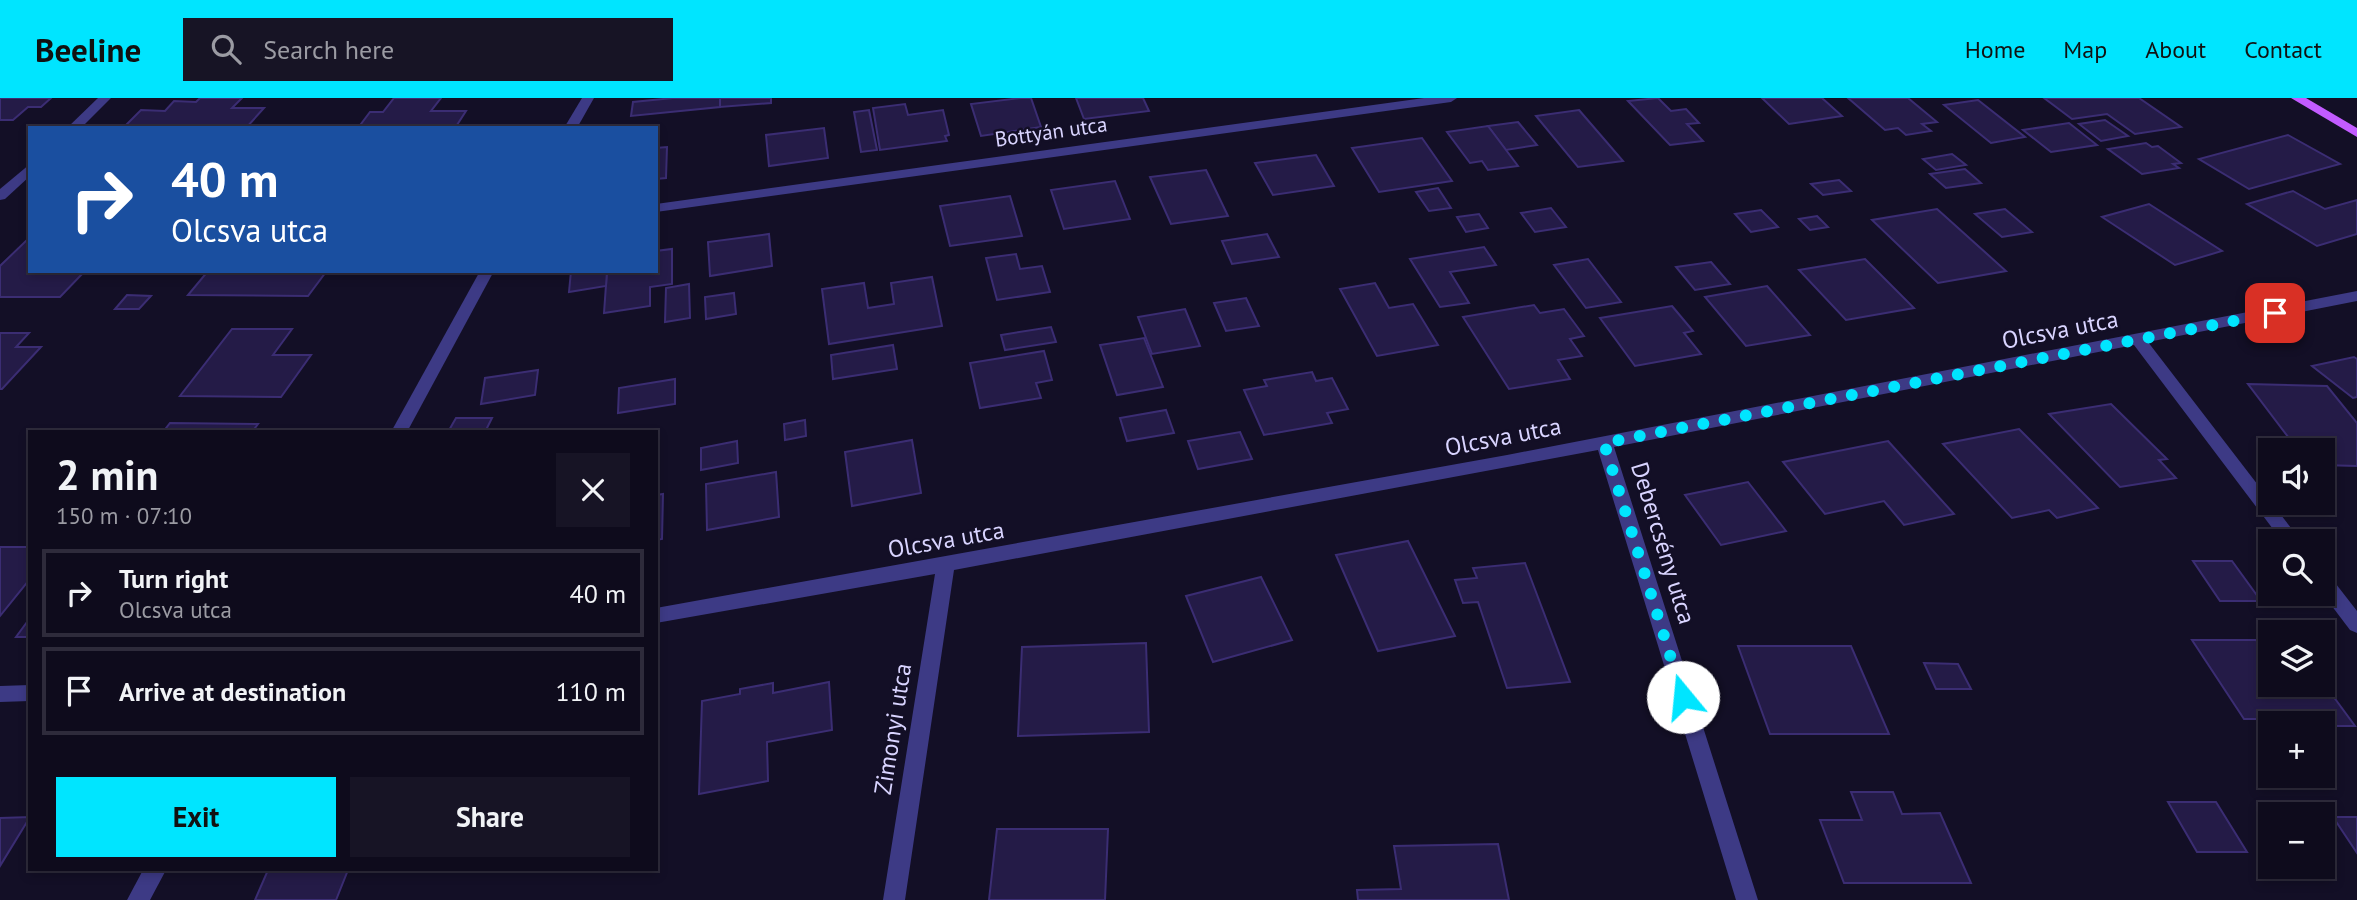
<!DOCTYPE html>
<meta charset="utf-8">
<style>
body{margin:0;font-family:"PT Sans",sans-serif;background:#171425;color:#f1f3f6;height:100vh;display:flex;flex-direction:column;font-size:26px;white-space:nowrap}
*{box-sizing:border-box;margin:0}
p{font-size:23px;color:#9b9ba3}
.icon{flex:none;width:38px;height:38px;fill:none;stroke:currentColor;stroke-width:2;stroke-linecap:round;stroke-linejoin:round}
.map{position:relative;flex:1;overflow:hidden}
.side{position:absolute;left:28px;top:332px;width:630px;height:441px;display:flex;flex-direction:column;background:#0e0b1c;border-radius:0px;box-shadow:0 4px 10px #0003,0 0 0 2px #2e2b3b}
.side>*{flex:none}
.top-card{position:absolute;left:28px;top:28px;width:630px;height:147px;border-radius:0px;box-shadow:0 4px 10px #0003,0 0 0 2px #2e2b3b;background:#1a4fa0;color:#fff;overflow:hidden}
.fabs{position:absolute;left:2258px;top:340px;display:grid;gap:14px}
.fabs a{display:grid;place-items:center;width:77px;height:77px;border-radius:0px;background:#0e0b1c;box-shadow:0 4px 10px #0003,0 0 0 2px #2e2b3b;font-size:35px}
.pin{position:absolute;display:grid;place-items:center;width:60px;height:60px;color:#fff;margin:-30px;border-radius:14px;box-shadow:0 4px 10px #0006}
.me{position:absolute;width:77px;margin:-38px;rotate:343deg;stroke-linejoin:round;filter:drop-shadow(0 0 5px #0008)}
.turn{display:flex;align-items:center;gap:24px;height:147px;padding:0 28px;font-size:32px}
.turn .icon{width:91px;height:91px;stroke-width:2.5}
.turn b{display:block;font-size:49px;line-height:60px}
.round{display:grid;place-items:center;flex:none;width:74px;height:74px;border-radius:0px;background:#171425}
.summary{display:flex;align-items:center;justify-content:space-between;height:119px;padding:0 28px}
h1{font-size:42px;font-weight:700;line-height:52px}
.primary-button{display:flex;gap:14px;margin-top:auto;padding:14px 28px}
.primary-button a{flex:1;height:80px;border-radius:0px;background:#00e5ff;color:#111;font-size:28px;font-weight:700;line-height:80px;text-align:center}
.primary-button a+a{background:#171425;color:#f1f3f6}
ul{padding:0;list-style:none}
li{display:flex;align-items:center;gap:21px;height:88px;margin:0 14px 10px;padding:0 14px;border:4px solid #2e2b3b;border-radius:0px}
li div{flex:1}
li b{display:block;font-size:26px}
li em{font-style:normal}
header{display:flex;align-items:center;gap:42px;box-sizing:border-box;height:98px;padding:0 35px;background:#00e5ff;color:#111}
header strong{font-size:33px}
nav{display:flex;gap:38px;margin-inline-start:auto;font-size:24px}
.search{width:490px;height:63px;background:#171425;display:flex;align-items:center;gap:18px;box-sizing:border-box;padding:0 24px;border-radius:0px;color:#9b9ba3;font-size:26px}
.map>svg:first-child{display:block}
</style>
<header>
<strong>Beeline</strong>
<div class="search"><svg class="icon" aria-label="search" viewBox="0 0 24 24"><circle cx="10" cy="10" r="6"/><path d="M15 15l6 6"/></svg>Search here</div>
<nav><a>Home</a><a>Map</a><a>About</a><a>Contact</a></nav>
</header>
<div class="map">
<svg width="2357" height="802" viewBox="0 0 2357 802">
<rect width="100%" height="100%" fill="#130f26"/>
<g fill="#241b47" stroke="#3b2d73" stroke-width="2">
<path d="M0,0H51L41,9H28L13,22H0Z"/>
<path d="M200,0H242L232,10H264L246,30H123L141,12L165,13L174,3L196,4Z"/>
<path d="M394,0H441L431,13H466L455,30H358L370,14H383Z"/>
<path d="M673,0H720V9L631,18L633,4Z"/>
<path d="M720,0H771V5L720,9Z"/>
<path d="M1021,0H1031L1041,29L981,38L971,6Z"/>
<path d="M1076,0H1143L1149,13L1084,21Z"/>
<path d="M1658,0L1671,13L1686,11L1699,25L1687,26L1703,43L1670,47L1628,3Z"/>
<path d="M1762,0H1822L1842,18L1789,26Z"/>
<path d="M1848,0H1908L1937,24L1922,26L1931,33L1906,37L1898,30L1885,32Z"/>
<path d="M2044,0H2139L2181,29L2135,36L2107,16L2072,21Z"/>
<path d="M1978,2L2025,39L1991,45L1944,7Z"/>
<path d="M905,6L908,17L943,12L949,37L945,38L947,43L880,52L873,10Z"/>
<path d="M869,12L877,52L861,54L854,14Z"/>
<path d="M1579,12L1623,63L1578,69L1536,18Z"/>
<path d="M2105,22L2128,38L2101,43L2079,26Z"/>
<path d="M1518,24L1537,47L1506,52L1488,28Z"/>
<path d="M2069,25L2097,47L2051,54L2023,32Z"/>
<path d="M1488,28L1518,68L1488,72L1482,63L1470,65L1447,34Z"/>
<path d="M824,30L828,60L769,68L766,37Z"/>
<path d="M2288,37L2340,66L2249,91L2199,61Z"/>
<path d="M1422,40L1452,83L1379,94L1352,50Z"/>
<path d="M2146,45L2152,49L2158,48L2181,65L2173,66L2179,70L2142,76L2108,51Z"/>
<path d="M667,49L666,80L656,81V50Z"/>
<path d="M1952,56L1966,67L1936,72L1923,61Z"/>
<path d="M1316,57L1334,88L1273,97L1255,65Z"/>
<path d="M1965,71L1981,85L1946,90L1930,76Z"/>
<path d="M1206,72L1228,118L1171,126L1150,79Z"/>
<path d="M1839,82L1851,93L1823,97L1811,86Z"/>
<path d="M1115,83L1130,121L1064,131L1051,92Z"/>
<path d="M1438,90L1451,110L1429,113L1416,94Z"/>
<path d="M2293,93L2325,111L2357,102V136L2317,148L2247,106Z"/>
<path d="M1010,98L1022,138L950,148L940,108Z"/>
<path d="M2149,106L2222,153L2175,167L2102,119Z"/>
<path d="M1551,110L1566,129L1535,134L1521,115Z"/>
<path d="M1937,111L2006,173L1938,185L1872,122Z"/>
<path d="M2005,111L2032,134L2002,139L1975,116Z"/>
<path d="M1761,112L1778,129L1751,134L1735,116Z"/>
<path d="M1479,116L1488,130L1466,134L1457,119Z"/>
<path d="M1817,118L1828,129L1810,132L1799,121Z"/>
<path d="M769,136L772,168L710,178L708,144Z"/>
<path d="M1267,136L1279,159L1232,166L1222,143Z"/>
<path d="M30,139V173H85L60,199H0V168Z"/>
<path d="M1484,149L1496,167L1450,174L1469,205L1440,209L1410,161Z"/>
<path d="M672,151V186L650,189V208L604,215L607,173H656V153Z"/>
<path d="M1016,156L1020,171L1042,168L1050,194L997,202L986,160Z"/>
<path d="M1588,161L1621,204L1586,210L1554,167Z"/>
<path d="M1865,161L1914,210L1846,222L1799,172Z"/>
<path d="M1711,164L1730,186L1695,192L1676,169Z"/>
<path d="M208,173H336L326,174L308,198L188,197Z"/>
<path d="M571,173H607L606,188L569,194Z"/>
<path d="M932,179L942,228L829,246L822,191L864,185L868,210L894,206L891,185Z"/>
<path d="M1375,185L1389,210L1413,206L1438,247L1377,258L1340,191Z"/>
<path d="M689,186L690,220L665,224L666,190Z"/>
<path d="M1767,188L1810,237L1746,248L1705,199Z"/>
<path d="M734,195L736,216L706,221L705,199Z"/>
<path d="M127,197L151,198L139,211H115Z"/>
<path d="M1246,200L1259,228L1226,233L1214,205Z"/>
<path d="M1534,207L1540,215L1564,211L1584,238L1570,241L1582,258L1558,262L1570,281L1509,291L1463,219Z"/>
<path d="M1672,208L1693,233L1684,235L1701,256L1635,268L1600,220Z"/>
<path d="M1185,211L1200,248L1152,256L1138,219Z"/>
<path d="M1051,229L1056,244L1005,252L1001,237Z"/>
<path d="M232,231H292L273,257H311L281,299L180,298Z"/>
<path d="M0,235H29L16,249H41L2,291H0Z"/>
<path d="M1144,240L1163,289L1117,297L1100,247Z"/>
<path d="M893,247L897,271L833,281L831,257Z"/>
<path d="M1044,253L1052,282L1036,285L1041,300L980,310L970,265Z"/>
<path d="M2354,259L2357,261V299L2353,300L2312,268Z"/>
<path d="M538,272L535,297L481,306L485,280Z"/>
<path d="M1312,274L1316,283L1332,280L1348,311L1327,315L1332,325L1264,337L1244,292L1267,288L1264,282Z"/>
<path d="M675,281V306L618,315L619,290Z"/>
<path d="M2248,286L2327,288L2357,325V368L2322,367V352H2298Z"/>
<path d="M2111,306L2167,361L2159,362L2176,380L2120,389L2049,316Z"/>
<path d="M1166,312L1174,335L1127,343L1120,320Z"/>
<path d="M456,320H492L485,334H448Z"/>
<path d="M805,322L806,338L785,342L784,326Z"/>
<path d="M170,325L258,326L252,334H163Z"/>
<path d="M2019,331L2098,410L2057,420L2049,412L2012,420L1943,346Z"/>
<path d="M1240,334L1252,361L1198,371L1188,343Z"/>
<path d="M912,342L921,395L852,408L845,354Z"/>
<path d="M737,343L738,365L701,372V350Z"/>
<path d="M1888,343L1954,416L1904,427L1884,403L1825,416L1783,364Z"/>
<path d="M776,374L779,419L707,432L706,386Z"/>
<path d="M1748,384L1786,433L1721,447L1685,397Z"/>
<path d="M663,396L662,441L656,442V397Z"/>
<path d="M1408,443L1455,538L1378,553L1336,457Z"/>
<path d="M0,449H30V481L0,518Z"/>
<path d="M2193,463H2232L2261,503H2220Z"/>
<path d="M1525,465L1570,584L1507,590L1478,504L1463,505L1455,482L1477,480L1473,470Z"/>
<path d="M1261,479L1292,542L1213,564L1186,498Z"/>
<path d="M30,520V539H16Z"/>
<path d="M2192,542H2256L2267,558H2270V586H2322V583L2355,628H2322V625H2306L2303,621H2244Z"/>
<path d="M1146,545L1149,634L1018,638L1022,549Z"/>
<path d="M1738,548H1851L1889,636H1770Z"/>
<path d="M1924,565L1958,566L1971,591H1936Z"/>
<path d="M829,584L832,632L767,644L768,683L699,696L702,603L740,596V591L773,585V595Z"/>
<path d="M1851,694H1893L1902,716L1940,715L1971,785H1844L1820,722H1862Z"/>
<path d="M2168,704H2216L2247,754H2197Z"/>
<path d="M30,719L0,768V720Z"/>
<path d="M2333,719H2357V755Z"/>
<path d="M997,731H1108L1105,802H989Z"/>
<path d="M1498,746L1509,802H1358L1357,792L1401,791L1394,748Z"/>
<path d="M268,772H348L336,802H255Z"/>
</g>
<g fill="none" stroke-linecap="round" stroke-linejoin="round">
<g fill="#3d3a85" fill-rule="evenodd">
<path d="M98,0H111L81,30H67Z"/>
<path d="M582,0H594L577,30H564Z"/>
<path d="M1424,0H1457L1451,4L656,114V106Z"/>
<path d="M30,66V78L5,101L0,102V91Z"/>
<path d="M480,173H494L407,334H391Z"/>
<path d="M2357,193V203L2148,244L2301,443H2282L2134,247L1614,349L1758,802H1736L1598,352L954,472L905,802H883L935,476L656,525V510L1507,357Z"/>
<path d="M2322,475L2329,477L2357,513V535L2350,532L2322,495Z"/>
<path d="M30,587V603L0,604V588Z"/>
<path d="M143,772H166L150,802H127Z"/>
</g>
<path fill="#c25bff" fill-rule="evenodd" d="M2291,0H2306L2357,30V39Z"/>
</g>
<g fill="none" stroke-linecap="round" stroke-linejoin="round">
<path stroke="#00e5ff" stroke-width="12" stroke-dasharray="0 21.6" d="M1683,599L1604,345L2275,215"/>
</g>
<g text-anchor="middle" stroke-width="5" stroke-linejoin="round" paint-order="stroke">
<g font-size="21" fill="#d9d4ff" stroke="#130f26">
<text transform="translate(1051 34) rotate(-8)" y="7">Bottyán utca</text>
</g>
<g font-size="24" fill="#d9d4ff" stroke="#130f26">
<text transform="translate(2060 232) rotate(-11)" y="8">Olcsva utca</text>
<text transform="translate(1503 339) rotate(-11)" y="8">Olcsva utca</text>
<text transform="translate(946 442) rotate(-10)" y="8">Olcsva utca</text>
<text transform="translate(1663 445) rotate(73)" y="8">Debercsény utca</text>
<text transform="translate(893 631) rotate(-81)" y="8">Zimonyi utca</text>
</g>
</g>
</svg>
<div class="fabs">
<a><svg class="icon" aria-label="sound" viewBox="0 0 24 24"><path d="M4 9h4l5-4v14l-5-4H4zM17 9q2 3 0 6"/></svg></a>
<a><svg class="icon" aria-label="search" viewBox="0 0 24 24"><circle cx="10" cy="10" r="6"/><path d="M15 15l6 6"/></svg></a>
<a><svg class="icon" aria-label="layers" viewBox="0 0 24 24"><path d="M12 4l9 5-9 5-9-5zM3 14l9 5 9-5"/></svg></a>
<a>+</a>
<a>−</a>
</div>
<div class="pin" style="left:2275px;top:215px;background:#d93025"><svg class="icon" aria-label="arrive" viewBox="0 0 24 24"><path d="M6 21V4h12l-3 4 3 4H6"/></svg></div>
<svg class="me" style="left:1683px;top:599px" viewBox="-20 -20 40 40"><circle r="19" fill="#fff"/><path d="M0-13L10 11 0 6-10 11z" fill="#00e5ff"/></svg>
<div class="top-card">
<div class="turn"><svg class="icon" aria-label="right" viewBox="0 0 24 24"><path d="M7 20v-9h11M14 6l5 5-5 5"/></svg><div><b>40 m</b>Olcsva utca</div></div>
</div>
<section class="side">
<div class="summary"><div><h1>2 min</h1><p>150 m · 07:10</p></div><a class="round"><svg class="icon" aria-label="close" viewBox="0 0 24 24"><path d="M6 6l12 12M18 6L6 18"/></svg></a></div>
<ul>
<li><svg class="icon" aria-label="right" viewBox="0 0 24 24"><path d="M7 20v-9h11M14 6l5 5-5 5"/></svg><div><b>Turn right</b><p>Olcsva utca</p></div><em>40 m</em></li>
<li><svg class="icon" aria-label="arrive" viewBox="0 0 24 24"><path d="M6 21V4h12l-3 4 3 4H6"/></svg><div><b>Arrive at destination</b></div><em>110 m</em></li>
</ul>
<div class="primary-button"><a>Exit</a><a>Share</a></div>
</section>
</div>
